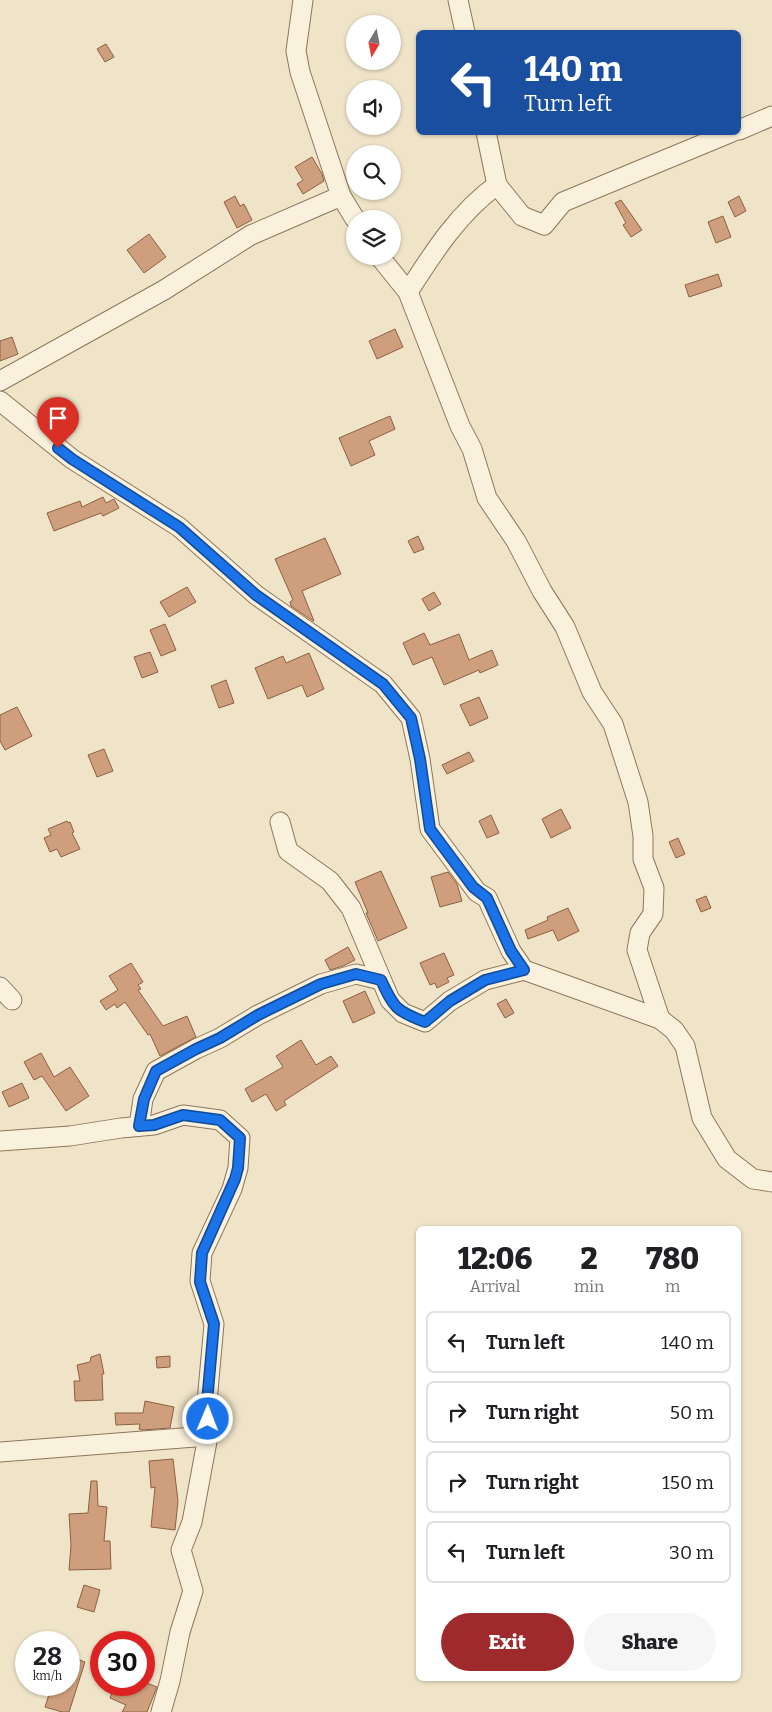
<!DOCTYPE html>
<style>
body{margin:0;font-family:Bitter,serif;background:#f6f6f6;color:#202124;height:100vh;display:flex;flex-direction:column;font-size:19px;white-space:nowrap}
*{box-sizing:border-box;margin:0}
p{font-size:16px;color:#757577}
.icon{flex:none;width:28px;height:28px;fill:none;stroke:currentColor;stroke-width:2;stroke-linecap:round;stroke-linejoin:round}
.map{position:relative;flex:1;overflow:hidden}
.sheet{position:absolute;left:416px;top:1226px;width:325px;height:455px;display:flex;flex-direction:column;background:#fff;border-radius:8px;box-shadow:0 1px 4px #0004}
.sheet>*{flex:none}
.hud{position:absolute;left:416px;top:30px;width:325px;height:105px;border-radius:8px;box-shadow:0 1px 4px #0004;background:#1a4fa0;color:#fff;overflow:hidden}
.needle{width:32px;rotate:190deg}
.fabs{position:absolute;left:346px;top:15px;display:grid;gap:10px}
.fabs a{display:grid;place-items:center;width:55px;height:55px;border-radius:50%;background:#fff;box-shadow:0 1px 4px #0004;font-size:25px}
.speed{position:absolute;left:15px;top:1631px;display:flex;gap:10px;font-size:25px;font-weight:700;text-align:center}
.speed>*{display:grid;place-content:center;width:65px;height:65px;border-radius:50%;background:#fff;box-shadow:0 1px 4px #0004;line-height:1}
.speed small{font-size:12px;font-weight:400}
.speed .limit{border:8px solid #d22;background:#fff;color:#111}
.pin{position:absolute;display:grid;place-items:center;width:42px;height:42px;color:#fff;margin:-51px -21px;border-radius:50% 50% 50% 0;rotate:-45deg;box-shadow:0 0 5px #0007}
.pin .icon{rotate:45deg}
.me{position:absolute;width:55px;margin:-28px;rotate:1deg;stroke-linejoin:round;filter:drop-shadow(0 0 4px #0008)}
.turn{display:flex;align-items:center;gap:18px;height:105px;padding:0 25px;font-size:22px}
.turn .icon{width:65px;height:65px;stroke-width:2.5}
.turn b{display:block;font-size:35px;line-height:42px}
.eta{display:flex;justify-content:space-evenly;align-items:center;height:85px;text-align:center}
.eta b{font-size:30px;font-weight:800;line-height:35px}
.action{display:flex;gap:10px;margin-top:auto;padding:10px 25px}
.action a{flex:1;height:58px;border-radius:30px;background:#9e2a2b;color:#fff;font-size:20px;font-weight:800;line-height:58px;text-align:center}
.action a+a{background:#f6f6f6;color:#202124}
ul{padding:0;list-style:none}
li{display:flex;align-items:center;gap:15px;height:62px;margin:0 10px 8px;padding:0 15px;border:2px solid #e0e0e0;border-radius:8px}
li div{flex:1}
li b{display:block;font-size:19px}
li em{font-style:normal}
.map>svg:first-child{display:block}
</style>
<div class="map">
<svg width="772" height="1712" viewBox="0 0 772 1712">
<rect width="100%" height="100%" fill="#f0e4c8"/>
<g fill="#cf9f7d" stroke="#8d5f41">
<path d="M106,44L114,57L105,62L97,49Z"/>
<path d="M312,157L322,174L324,181L303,194L297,184L303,180L295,167Z"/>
<path d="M235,196L240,206L244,204L252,220L237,228L224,202Z"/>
<path d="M739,196L746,211L735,217L728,202Z"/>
<path d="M621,200L642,230L631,237L623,225L626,223L615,203Z"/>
<path d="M723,216L731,237L716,243L708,222Z"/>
<path d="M149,234L166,257L144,273L127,250Z"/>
<path d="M718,274L722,286L689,297L685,285Z"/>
<path d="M395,329L403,347L377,359L369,341Z"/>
<path d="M12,337L18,354L0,361V341Z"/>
<path d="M390,416L395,429L369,441L375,455L351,466L339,438Z"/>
<path d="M103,497L106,503L114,499L119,508L103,516L101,513L54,531L47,513L80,501L82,507Z"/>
<path d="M418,536L424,549L414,553L408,541Z"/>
<path d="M325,538L341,574L302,591L314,621H313L291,606L290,602L293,600L275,559Z"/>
<path d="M187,587L196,602L169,617L160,602Z"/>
<path d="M434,592L441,604L429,611L422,599Z"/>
<path d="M165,624L176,650L161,656L150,630Z"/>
<path d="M424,633L430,645L459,634L469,660L492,650L498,665L480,673L479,670L444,685L432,657L413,665L403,643Z"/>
<path d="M150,652L158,672L142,678L134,657Z"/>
<path d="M309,653L324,689L307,697L302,685L268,699L255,668L283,656L286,663Z"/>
<path d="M226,680L234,703L219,708L211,686Z"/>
<path d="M479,697L488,718L470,726L460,705Z"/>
<path d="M17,707L32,736L5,750L0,741V715Z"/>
<path d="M104,749L113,771L97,777L88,755Z"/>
<path d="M469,752L474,761L447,774L442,765Z"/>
<path d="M561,809L571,828L551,838L542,819Z"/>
<path d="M491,815L499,833L487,838L479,821Z"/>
<path d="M67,821L68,823L70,822L74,832L72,833L80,849L61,857L57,849L50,852L44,838L51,835L48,829Z"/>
<path d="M678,838L685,854L676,858L669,842Z"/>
<path d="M381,871L407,928L378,941L366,913H368L355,882Z"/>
<path d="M448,872L457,884L462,901L440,907L431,877Z"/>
<path d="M706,896L711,908L701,912L696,900Z"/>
<path d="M568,908L579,931L558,941L553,930L528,939L525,930L548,920L547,917Z"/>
<path d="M348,947L355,960L343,966L330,970L325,960Z"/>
<path d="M444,953L454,975L447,978L449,982L437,988L435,983L430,985L420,963Z"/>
<path d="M131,963L143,982L138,985L141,989L138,990L163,1026L187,1016L196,1037L160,1056L150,1034L148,1035L125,1002L117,1008L115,1004L106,1010L100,1001L118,990L109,976Z"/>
<path d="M365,991L375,1013L353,1023L343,1001Z"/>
<path d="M506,999L514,1013L505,1018L497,1004Z"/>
<path d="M301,1040L316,1065L331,1056L338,1066L284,1101L286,1105L276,1111L266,1094L252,1102L245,1089L283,1067L276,1056Z"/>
<path d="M41,1053L54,1077L70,1067L89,1096L66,1111L42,1076L34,1080L24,1062Z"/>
<path d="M22,1083L29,1098L9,1107L2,1092Z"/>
<path d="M100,1354L104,1374H102L103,1400L75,1401L74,1381H80L77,1365L90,1362L91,1357Z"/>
<path d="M170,1356V1367L157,1368L156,1357Z"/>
<path d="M145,1401L174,1407L170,1428L142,1430L139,1429L140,1424L116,1425L115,1413H143Z"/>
<path d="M173,1459L178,1501L175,1530L151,1527L155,1487L151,1488L149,1461Z"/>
<path d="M91,1481H97L98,1506L107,1507L104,1541H110L111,1569L69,1570L71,1545L69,1514L88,1513Z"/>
<path d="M84,1585L100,1590L94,1612L77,1607Z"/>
<path d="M69,1656L85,1662L69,1712H62L45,1707L52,1685H69Z"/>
<path d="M144,1682L157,1687L147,1712H122L126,1705L110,1698L115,1685H144Z"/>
</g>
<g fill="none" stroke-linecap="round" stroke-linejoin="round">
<g stroke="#8d765c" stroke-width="21">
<g id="minor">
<path d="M303,0L296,51L300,72L341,196L355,219"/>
<path d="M458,0L465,32"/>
<path d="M739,130L772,116"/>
<path d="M486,132L497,185L522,216L544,225L563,202L732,132"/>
<path d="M379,256L408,292L460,426L472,449L487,498L516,541L542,591L565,627L592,692L613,724L638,802L643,836V859L654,888L653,914L640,933L637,950L660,1019"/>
<path d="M408,292C433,253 459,212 497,185"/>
<path d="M0,381L164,290L251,235L341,196"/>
<path d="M0,401L72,459L179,527L256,595L383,684L411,718L420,759L430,829L477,892L487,898L511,951L524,970"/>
<path d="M280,822L288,851L330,881L351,908L390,1000L403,1013L425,1022L450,1001L485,980L524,970L660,1019L674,1030L685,1046L702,1118L727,1159L753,1179L772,1182"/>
<path d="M0,987L12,1000"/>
<path d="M139,1126L143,1099L156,1071L196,1049L220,1038L258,1015L321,984L356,974L381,980"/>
<path d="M0,1141L70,1136L121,1128L154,1125L183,1115L220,1120L240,1138L238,1168L232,1189L202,1253L200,1281L214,1324L207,1402L208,1436L192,1522L181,1550L193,1591L180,1632L170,1681L161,1712"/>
<path d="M0,1452L208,1436"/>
</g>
</g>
<use href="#minor" stroke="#faf1dc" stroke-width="19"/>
</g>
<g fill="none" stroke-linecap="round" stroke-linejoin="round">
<g stroke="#114b97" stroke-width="12">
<path id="route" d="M58,448L72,459L179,527L256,595L383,684L411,718L420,759L430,829L473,887L487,898L511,951L524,970L485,980L450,1001L425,1022C396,1011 394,1008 381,980L356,974L321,984L258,1015L220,1038L196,1049L156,1071L144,1099L139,1126L154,1125L183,1115L220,1120L240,1138L238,1168L235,1179L202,1253L200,1282L214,1324L207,1402L208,1419"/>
</g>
<use href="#route" stroke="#1a73e8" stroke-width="9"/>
</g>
</svg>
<div class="fabs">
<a><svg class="needle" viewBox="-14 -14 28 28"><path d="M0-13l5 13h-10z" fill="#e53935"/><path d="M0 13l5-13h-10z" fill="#757577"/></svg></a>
<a><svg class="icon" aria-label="sound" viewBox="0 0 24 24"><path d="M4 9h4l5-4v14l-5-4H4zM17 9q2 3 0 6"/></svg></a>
<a><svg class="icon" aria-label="search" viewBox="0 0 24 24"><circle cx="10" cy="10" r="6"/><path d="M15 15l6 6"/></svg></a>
<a><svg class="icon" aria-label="layers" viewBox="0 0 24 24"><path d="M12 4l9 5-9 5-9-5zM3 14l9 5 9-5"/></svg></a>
</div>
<div class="speed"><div>28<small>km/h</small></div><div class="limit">30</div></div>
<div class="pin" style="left:58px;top:448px;background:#d93025"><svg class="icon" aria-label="arrive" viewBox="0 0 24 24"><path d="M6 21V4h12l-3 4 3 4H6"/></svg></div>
<svg class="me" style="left:208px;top:1419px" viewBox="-20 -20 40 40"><circle r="17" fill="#1a73e8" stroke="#fff" stroke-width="3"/><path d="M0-11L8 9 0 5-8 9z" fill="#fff"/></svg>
<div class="hud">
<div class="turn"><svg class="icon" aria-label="left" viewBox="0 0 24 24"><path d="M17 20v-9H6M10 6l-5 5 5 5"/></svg><div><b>140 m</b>Turn left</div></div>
</div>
<section class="sheet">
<div class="eta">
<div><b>12:06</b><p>Arrival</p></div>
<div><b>2</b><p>min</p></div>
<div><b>780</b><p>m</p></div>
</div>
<ul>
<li><svg class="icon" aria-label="left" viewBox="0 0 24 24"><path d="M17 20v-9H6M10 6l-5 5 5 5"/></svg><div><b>Turn left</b></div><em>140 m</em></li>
<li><svg class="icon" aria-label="right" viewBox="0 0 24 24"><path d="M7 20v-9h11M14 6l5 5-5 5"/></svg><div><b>Turn right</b></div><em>50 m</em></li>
<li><svg class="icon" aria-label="right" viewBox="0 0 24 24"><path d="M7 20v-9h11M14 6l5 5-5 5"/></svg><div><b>Turn right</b></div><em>150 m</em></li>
<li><svg class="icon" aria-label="left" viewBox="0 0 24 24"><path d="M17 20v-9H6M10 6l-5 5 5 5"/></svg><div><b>Turn left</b></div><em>30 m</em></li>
</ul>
<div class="action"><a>Exit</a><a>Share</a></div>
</section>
</div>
